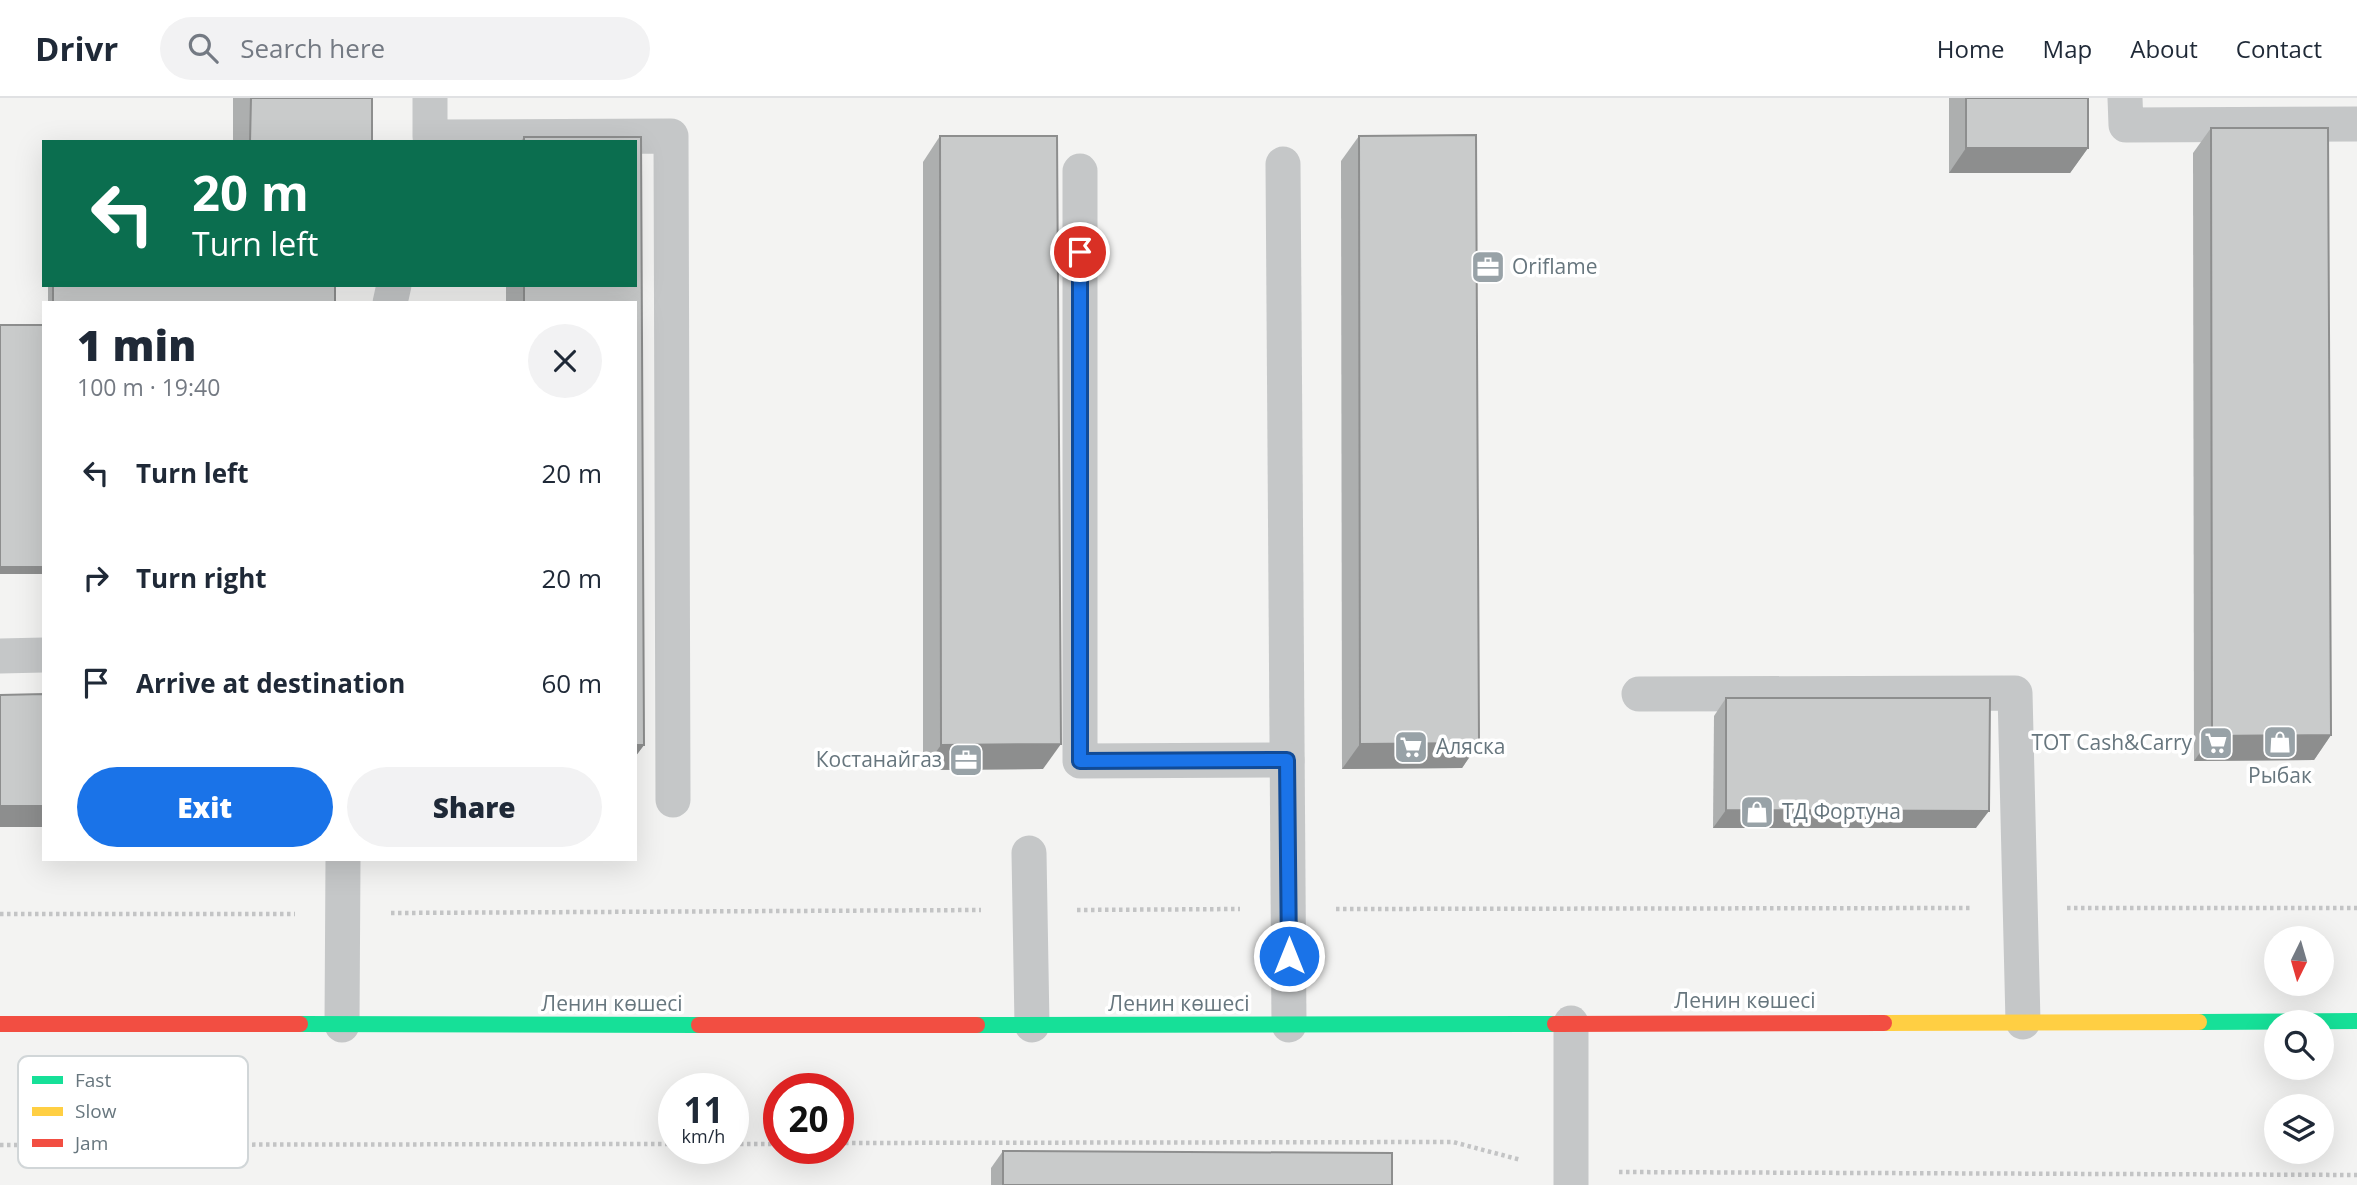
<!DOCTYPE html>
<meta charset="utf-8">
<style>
body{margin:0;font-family:"Open Sans",sans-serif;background:#f2f2f3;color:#1f2937;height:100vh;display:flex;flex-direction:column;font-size:26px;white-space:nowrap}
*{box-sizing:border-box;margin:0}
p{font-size:23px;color:#747a83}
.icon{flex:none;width:38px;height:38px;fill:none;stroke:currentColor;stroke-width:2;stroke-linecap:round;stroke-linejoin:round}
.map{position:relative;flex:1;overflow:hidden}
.panel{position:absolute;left:42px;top:203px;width:595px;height:560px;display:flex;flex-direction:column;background:#fff;border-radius:0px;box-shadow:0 7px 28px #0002}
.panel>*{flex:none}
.guide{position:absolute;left:42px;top:42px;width:595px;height:147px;border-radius:0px;box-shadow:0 7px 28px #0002;background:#0b6e4f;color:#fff;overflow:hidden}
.needle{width:46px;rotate:185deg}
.buttons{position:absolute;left:2264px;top:828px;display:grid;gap:14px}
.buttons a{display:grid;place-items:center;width:70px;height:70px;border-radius:50%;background:#fff;box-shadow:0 7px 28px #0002;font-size:35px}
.speed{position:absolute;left:658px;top:975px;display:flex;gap:14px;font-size:35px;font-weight:700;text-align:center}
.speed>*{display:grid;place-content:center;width:91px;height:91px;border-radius:50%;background:#fff;box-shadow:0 7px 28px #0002;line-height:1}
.speed small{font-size:18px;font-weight:400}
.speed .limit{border:10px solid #d22;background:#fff;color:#111}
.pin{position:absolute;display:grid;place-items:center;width:60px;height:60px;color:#fff;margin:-30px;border:4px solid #fff;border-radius:50%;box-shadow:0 2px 7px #0007}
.me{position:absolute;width:77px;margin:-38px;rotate:0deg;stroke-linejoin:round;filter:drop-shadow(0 0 5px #0008)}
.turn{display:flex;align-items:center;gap:24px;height:147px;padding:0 35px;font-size:32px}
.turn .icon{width:91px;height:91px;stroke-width:2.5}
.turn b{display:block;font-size:49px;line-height:60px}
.round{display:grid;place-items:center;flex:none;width:74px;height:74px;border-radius:37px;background:#f2f2f3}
.head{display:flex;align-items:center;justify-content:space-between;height:119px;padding:0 35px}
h1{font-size:42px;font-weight:800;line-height:52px}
.action{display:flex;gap:14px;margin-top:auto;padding:14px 35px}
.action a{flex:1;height:80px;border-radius:42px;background:#1a73e8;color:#fff;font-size:28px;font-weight:800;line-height:80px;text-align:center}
.action a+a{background:#f2f2f3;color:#1f2937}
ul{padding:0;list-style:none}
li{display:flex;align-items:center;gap:21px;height:105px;padding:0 35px}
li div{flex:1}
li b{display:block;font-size:26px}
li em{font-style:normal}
header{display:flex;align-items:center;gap:42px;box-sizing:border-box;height:98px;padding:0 35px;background:#fff;border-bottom:2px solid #e0e1e3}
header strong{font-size:33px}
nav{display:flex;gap:38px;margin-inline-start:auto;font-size:24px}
.search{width:490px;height:63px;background:#f2f2f3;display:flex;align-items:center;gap:18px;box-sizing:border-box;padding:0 24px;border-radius:38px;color:#747a83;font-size:26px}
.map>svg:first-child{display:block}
</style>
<header>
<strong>Drivr</strong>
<div class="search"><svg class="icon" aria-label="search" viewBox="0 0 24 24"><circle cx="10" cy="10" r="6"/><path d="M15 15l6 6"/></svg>Search here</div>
<nav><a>Home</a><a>Map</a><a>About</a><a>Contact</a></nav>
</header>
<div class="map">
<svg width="2357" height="1087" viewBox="0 0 2357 1087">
<rect width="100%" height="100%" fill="#f3f3f2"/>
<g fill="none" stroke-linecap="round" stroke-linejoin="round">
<g stroke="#c3c4c5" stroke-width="4.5" stroke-dasharray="3.5 3.5" stroke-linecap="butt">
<path d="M2067,810H2357"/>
<path d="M1336,811L1971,810"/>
<path d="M1077,812L1240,811"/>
<path d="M391,815L981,812"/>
<path d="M0,816H295"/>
<path d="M838,1045L1453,1044L1521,1062"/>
<path d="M733,1046H779"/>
<path d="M0,1047L674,1046"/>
<path d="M1619,1074L2357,1077"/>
</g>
<g stroke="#c5c7c8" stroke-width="35">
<path d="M430,0V39L671,38L673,702"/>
<path d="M2125,0L2126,27L2357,26"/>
<path d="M1283,66L1289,927"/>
<path d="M1080,73V663L1287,662"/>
<path d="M390,205L394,187"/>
<path d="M0,558L44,557"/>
<path d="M1639,596L2015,595L2023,924"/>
<path d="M1029,755L1032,927"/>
<path d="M342,927L343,761"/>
<path d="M1571,1087V925"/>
</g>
<g stroke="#16e098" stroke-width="16">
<path d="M2199,924L2357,923"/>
<path d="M300,926L699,927"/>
<path d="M977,927L1555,926"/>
</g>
<path stroke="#ffcf43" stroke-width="16" d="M1884,925L2199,924"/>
<g stroke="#f24e42" stroke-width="16">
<path d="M0,926H300"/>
<path d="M1555,926L1884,925"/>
<path d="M699,927H977"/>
</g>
</g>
<g fill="#adafaf">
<rect x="233" y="0" width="139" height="44"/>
<path d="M1949,0H2088V50L2070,75H1949Z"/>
<path d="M2211,30L2331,637L2314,662L2194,663L2193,55Z"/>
<path d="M940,38L1043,671L923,672V64Z"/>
<path d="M1359,38L1479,645L1462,670L1342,671L1341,63Z"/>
<path d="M524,39H641L644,647L635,659V205H506V187H635V44H520Z"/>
<rect x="48" y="187" width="287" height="18"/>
<path d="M1726,600L1976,730H1713L1714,618Z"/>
<path d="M1003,1053L1392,1087H991V1070Z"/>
</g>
<g fill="#8d8e8e">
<path d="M1966,50H2088L2070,75H1949Z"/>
<rect x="0" y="469" width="44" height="7"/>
<path d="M2331,637L2314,662L2194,663L2212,638Z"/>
<path d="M1479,645L1462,670L1342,671L1360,646Z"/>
<path d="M1061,646L1043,671L923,672L941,647Z"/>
<path d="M635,647H644L635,659Z"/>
<rect x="0" y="708" width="44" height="21"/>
<path d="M1726,712L1989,713L1976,730H1713Z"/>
</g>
<g fill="#c9cbcb" stroke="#8d8e8e" stroke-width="2">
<path d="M251,0H372V44H250Z"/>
<rect x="1966" y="0" width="122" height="50"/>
<path d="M2211,30H2328L2331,637L2212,638Z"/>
<path d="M1476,37L1479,645L1360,646L1359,38Z"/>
<path d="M940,38H1057L1061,646L941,647Z"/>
<path d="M524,39H641L644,647H635V205H524V187H635V44H524Z"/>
<rect x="53" y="187" width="282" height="18"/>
<rect x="0" y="227" width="44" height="242"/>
<path d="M44,596V708H0V597Z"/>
<path d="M1726,600H1990L1989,713L1726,712Z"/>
<path d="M1003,1053L1392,1055V1087H1003Z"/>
</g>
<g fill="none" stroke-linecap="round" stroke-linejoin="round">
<g stroke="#114b97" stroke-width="18">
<path id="route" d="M1080,154V663L1287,662L1289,858"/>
</g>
<use href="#route" stroke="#1a73e8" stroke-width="12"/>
</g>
<defs>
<g id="office-square" transform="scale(1.75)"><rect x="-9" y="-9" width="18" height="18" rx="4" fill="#98a2a7" stroke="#fff"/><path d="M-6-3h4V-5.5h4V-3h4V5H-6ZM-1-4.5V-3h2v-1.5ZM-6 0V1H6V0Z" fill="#fff"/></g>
<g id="shop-square" transform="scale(1.75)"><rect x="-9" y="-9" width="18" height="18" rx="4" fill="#98a2a7" stroke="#fff"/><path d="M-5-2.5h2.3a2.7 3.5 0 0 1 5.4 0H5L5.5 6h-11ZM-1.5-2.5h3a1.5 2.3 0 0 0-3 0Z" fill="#fff"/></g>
<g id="supermarket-square" transform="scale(1.75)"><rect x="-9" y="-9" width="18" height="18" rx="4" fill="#98a2a7" stroke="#fff"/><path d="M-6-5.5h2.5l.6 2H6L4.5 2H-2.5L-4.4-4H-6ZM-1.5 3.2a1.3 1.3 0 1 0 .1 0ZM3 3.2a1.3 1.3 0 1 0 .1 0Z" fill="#fff"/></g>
</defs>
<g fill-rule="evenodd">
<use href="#office-square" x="1488" y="169"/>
<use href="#shop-square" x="2280" y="644"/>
<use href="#supermarket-square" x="2216" y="645"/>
<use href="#supermarket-square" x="1411" y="649"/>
<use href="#office-square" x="966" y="662"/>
<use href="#shop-square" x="1757" y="714"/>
</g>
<g text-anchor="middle" stroke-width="7" stroke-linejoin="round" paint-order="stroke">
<g font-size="21" fill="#67767e" stroke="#fff" text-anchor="start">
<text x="1512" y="176">Oriflame</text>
<text x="2192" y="652" text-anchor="end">ТОТ Cash&amp;Carry</text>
<text x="1436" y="656">Аляска</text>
<text x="942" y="669" text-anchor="end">Костанайгаз</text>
<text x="2280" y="685" text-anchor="middle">Рыбак</text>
<text x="1782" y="721">ТД Фортуна</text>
</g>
<g font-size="21" fill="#67767e" stroke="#fff">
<text x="1745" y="910">Ленин көшесі</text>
<text x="612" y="913">Ленин көшесі</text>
<text x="1179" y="913">Ленин көшесі</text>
</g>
</g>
<rect x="18" y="958" width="230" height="112" rx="10" fill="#fff" stroke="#d1d6d8" stroke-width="2"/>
<rect x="32" y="978" width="31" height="8" fill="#16e098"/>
<rect x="32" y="1009" width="31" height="9" fill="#ffcf43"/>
<rect x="32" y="1041" width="31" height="8" fill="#f24e42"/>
<g font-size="19" fill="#67767e">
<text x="75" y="989">Fast</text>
<text x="75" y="1020">Slow</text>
<text x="75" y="1052">Jam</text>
</g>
</svg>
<div class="buttons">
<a><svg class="needle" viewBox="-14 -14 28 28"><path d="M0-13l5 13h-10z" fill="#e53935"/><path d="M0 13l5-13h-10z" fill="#747a83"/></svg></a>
<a><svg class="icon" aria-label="search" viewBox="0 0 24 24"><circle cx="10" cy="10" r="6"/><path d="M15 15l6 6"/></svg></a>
<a><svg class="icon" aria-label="layers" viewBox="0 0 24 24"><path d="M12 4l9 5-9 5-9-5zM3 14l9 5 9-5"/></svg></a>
</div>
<div class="speed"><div>11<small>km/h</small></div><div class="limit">20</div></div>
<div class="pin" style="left:1080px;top:154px;background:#d93025"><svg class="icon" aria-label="arrive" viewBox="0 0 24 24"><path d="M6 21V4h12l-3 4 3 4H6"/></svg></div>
<svg class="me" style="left:1289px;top:858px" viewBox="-20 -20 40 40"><circle r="17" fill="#1a73e8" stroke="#fff" stroke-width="3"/><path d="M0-11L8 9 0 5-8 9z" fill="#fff"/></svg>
<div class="guide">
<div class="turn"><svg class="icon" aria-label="left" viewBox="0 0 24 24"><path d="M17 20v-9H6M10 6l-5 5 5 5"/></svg><div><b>20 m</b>Turn left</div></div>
</div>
<section class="panel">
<div class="head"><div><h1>1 min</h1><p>100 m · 19:40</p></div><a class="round"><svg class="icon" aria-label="close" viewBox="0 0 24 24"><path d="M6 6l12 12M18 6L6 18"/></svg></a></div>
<ul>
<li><svg class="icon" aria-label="left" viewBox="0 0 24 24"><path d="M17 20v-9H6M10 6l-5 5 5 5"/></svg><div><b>Turn left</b></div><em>20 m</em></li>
<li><svg class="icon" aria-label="right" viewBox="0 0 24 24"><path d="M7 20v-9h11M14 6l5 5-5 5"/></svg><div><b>Turn right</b></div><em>20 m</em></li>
<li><svg class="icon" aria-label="arrive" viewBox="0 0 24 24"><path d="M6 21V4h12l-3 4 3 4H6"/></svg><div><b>Arrive at destination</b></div><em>60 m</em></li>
</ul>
<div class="action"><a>Exit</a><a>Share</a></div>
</section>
</div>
